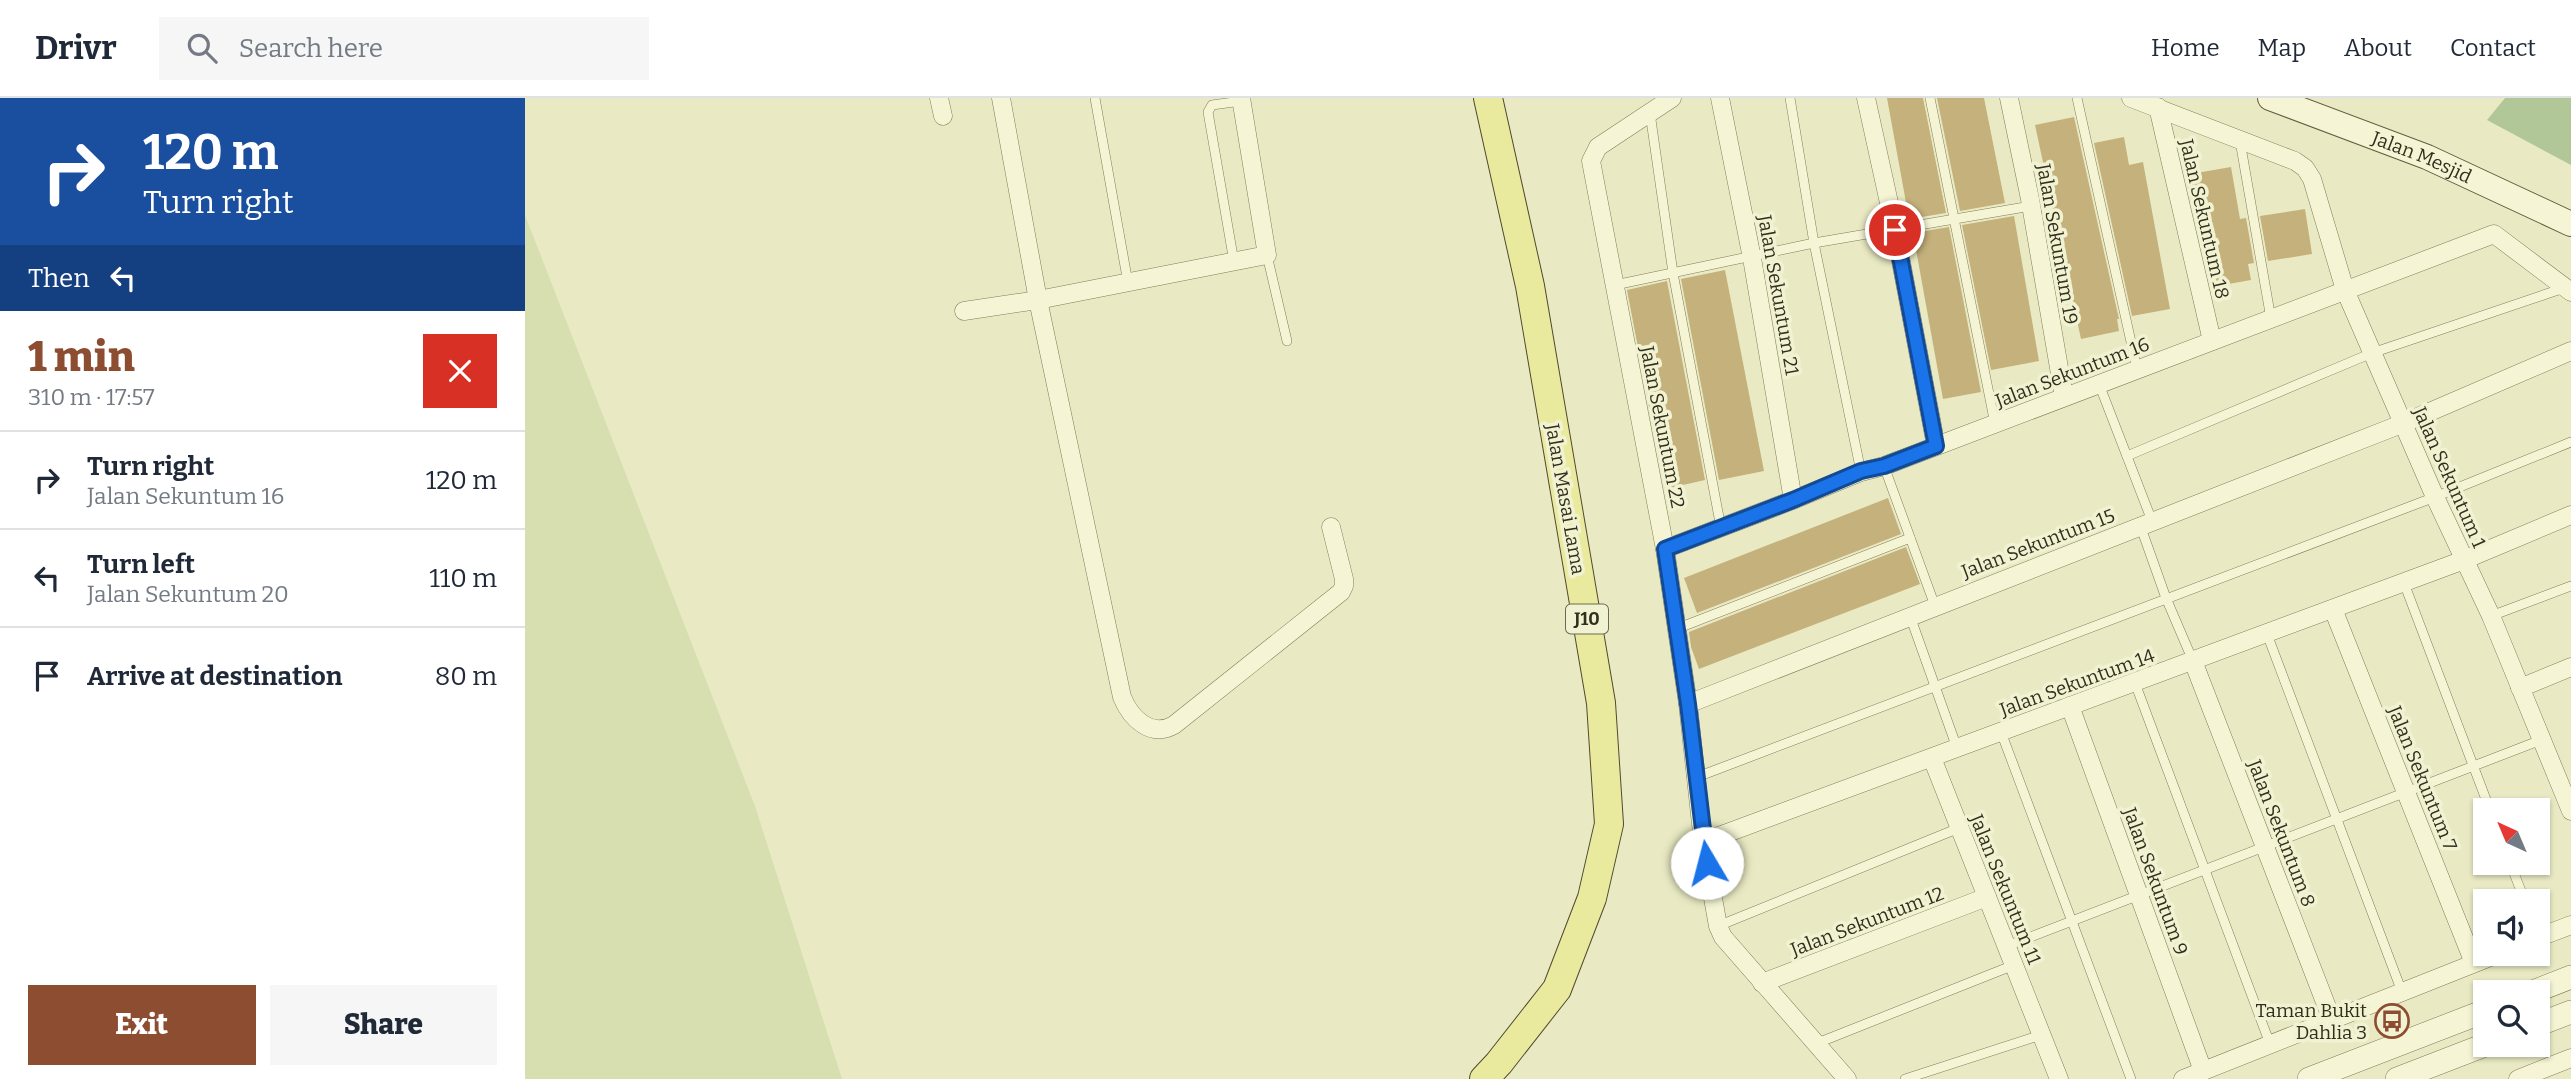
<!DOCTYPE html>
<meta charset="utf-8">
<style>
body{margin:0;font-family:Bitter,serif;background:#f6f6f7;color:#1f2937;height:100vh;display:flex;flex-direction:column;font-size:26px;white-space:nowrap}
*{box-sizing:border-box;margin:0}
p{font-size:23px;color:#747a83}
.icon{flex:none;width:38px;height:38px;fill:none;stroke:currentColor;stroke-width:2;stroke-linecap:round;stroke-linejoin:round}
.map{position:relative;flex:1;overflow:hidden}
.sheet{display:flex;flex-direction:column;background:#fff;width:525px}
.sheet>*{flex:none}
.banner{background:#1a4fa0;color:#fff;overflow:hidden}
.needle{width:46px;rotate:316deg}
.tools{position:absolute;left:1948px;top:700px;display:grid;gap:14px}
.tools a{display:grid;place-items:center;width:77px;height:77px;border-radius:0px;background:#fff;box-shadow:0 2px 5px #0004;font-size:35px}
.pin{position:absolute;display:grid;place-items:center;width:60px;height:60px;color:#fff;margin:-30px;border:4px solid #fff;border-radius:50%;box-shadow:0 2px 7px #0007}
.me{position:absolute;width:77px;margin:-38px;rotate:352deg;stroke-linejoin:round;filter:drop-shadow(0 0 5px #0008)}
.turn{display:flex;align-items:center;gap:24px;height:147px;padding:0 28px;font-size:32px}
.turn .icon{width:91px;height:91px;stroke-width:2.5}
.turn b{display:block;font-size:49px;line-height:60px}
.then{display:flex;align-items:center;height:66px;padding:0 28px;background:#0003;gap:14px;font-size:26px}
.round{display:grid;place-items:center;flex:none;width:74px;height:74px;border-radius:0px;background:#f6f6f7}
.summary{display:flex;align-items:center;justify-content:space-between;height:119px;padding:0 28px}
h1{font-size:42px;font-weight:800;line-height:52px;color:#8c4d31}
.button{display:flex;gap:14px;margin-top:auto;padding:14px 28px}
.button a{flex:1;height:80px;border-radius:0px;background:#8c4d31;color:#fff;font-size:28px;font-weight:800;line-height:80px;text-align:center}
.button a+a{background:#f6f6f7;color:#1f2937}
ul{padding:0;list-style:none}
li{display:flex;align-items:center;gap:21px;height:98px;padding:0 28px;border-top:2px solid #e0e1e3}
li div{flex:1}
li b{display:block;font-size:26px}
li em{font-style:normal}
header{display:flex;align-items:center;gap:42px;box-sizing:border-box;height:98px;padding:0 35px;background:#fff;border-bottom:2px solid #e0e1e3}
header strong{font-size:33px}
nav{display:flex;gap:38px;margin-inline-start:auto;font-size:24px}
.search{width:490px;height:63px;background:#f6f6f7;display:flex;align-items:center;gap:18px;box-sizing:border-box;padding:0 24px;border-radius:0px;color:#747a83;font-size:26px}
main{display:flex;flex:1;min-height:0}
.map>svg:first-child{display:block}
</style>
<header>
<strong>Drivr</strong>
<div class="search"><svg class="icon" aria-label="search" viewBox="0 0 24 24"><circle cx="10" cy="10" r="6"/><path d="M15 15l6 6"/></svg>Search here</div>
<nav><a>Home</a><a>Map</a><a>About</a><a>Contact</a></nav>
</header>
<main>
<section class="sheet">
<div class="banner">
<div class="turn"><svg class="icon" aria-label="right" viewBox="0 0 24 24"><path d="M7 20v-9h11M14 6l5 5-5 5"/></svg><div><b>120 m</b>Turn right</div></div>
<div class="then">Then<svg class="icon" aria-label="left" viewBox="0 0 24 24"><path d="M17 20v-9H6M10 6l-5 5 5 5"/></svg></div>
</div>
<div class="summary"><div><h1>1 min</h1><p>310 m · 17:57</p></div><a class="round" style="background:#d93025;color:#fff"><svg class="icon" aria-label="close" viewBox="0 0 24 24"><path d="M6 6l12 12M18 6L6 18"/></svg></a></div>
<ul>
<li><svg class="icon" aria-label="right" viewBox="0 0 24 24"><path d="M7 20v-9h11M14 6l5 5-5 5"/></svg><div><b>Turn right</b><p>Jalan Sekuntum 16</p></div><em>120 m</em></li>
<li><svg class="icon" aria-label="left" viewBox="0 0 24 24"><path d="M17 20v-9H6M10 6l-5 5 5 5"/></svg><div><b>Turn left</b><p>Jalan Sekuntum 20</p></div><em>110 m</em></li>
<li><svg class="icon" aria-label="arrive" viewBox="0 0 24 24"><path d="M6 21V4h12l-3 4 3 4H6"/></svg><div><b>Arrive at destination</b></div><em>80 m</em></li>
</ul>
<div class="button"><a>Exit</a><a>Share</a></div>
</section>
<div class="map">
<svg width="2046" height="981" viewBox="0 0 2046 981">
<rect width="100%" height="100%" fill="#e9eac3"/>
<path fill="#d7dfb1" d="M0,117L230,708L317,981H0Z"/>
<path fill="#b2c798" d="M1980,0H2046V67L1962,22Z"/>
<g fill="#c5b17c">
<path d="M1362,0H1398L1421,115L1384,121Z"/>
<path d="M1412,0H1459L1480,105L1435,113Z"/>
<path d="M1549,19L1594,221H1592L1594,233L1556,241L1510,27Z"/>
<path d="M1599,39L1604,67L1618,64L1645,211L1607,218L1569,45Z"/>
<path d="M1706,69L1715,121L1721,120L1729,165L1723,166L1726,182L1692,188L1677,103L1667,105L1660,77Z"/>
<path d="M1780,111L1787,156L1743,163L1735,118Z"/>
<path d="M1489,118L1514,263L1466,272L1437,127Z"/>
<path d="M1424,129L1456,294L1418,301L1388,135Z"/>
<path d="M1200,172L1239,373L1194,382L1156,181Z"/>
<path d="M1142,183L1180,382L1140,391L1102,192Z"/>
<path d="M1363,400L1376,436L1172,515L1159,480Z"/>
<path d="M1381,449L1395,486L1174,571L1166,549L1164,534Z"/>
</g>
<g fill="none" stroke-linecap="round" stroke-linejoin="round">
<g stroke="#827c5b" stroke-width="10">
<g id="service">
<path d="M570,0L603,185"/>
<path d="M1265,0L1289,145L1336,374"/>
<path d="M1405,0L1470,326"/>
<path d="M1552,0L1612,271"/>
<path d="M1125,15L1148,175L1196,430"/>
<path d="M1715,43L1746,221"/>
<path d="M742,157L762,243"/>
<path d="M709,164L683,14L687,7L716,3"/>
<path d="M1090,187L1289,145L1506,108"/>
<path d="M1574,286L1627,423"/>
<path d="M1602,358L1847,255L2039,190"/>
<path d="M1359,368L1410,508"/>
<path d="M1615,427L1641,500L1668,563"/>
<path d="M1879,485L1965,712"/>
<path d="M1385,518L1432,650"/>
<path d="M1966,518L2046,488"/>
<path d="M1151,531L1385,440"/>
<path d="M1742,536L1877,894"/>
<path d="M1610,585L1745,946"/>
<path d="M1476,634L1606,981"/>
<path d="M1172,679L1910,399L2046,344"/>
<path d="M1985,765L2000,803"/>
<path d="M1193,828L1434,730"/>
<path d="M1482,848L2016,642"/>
<path d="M1290,946L1489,867"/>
<path d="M1380,981L1516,937"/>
</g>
</g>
<g stroke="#827c5b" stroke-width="19">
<g id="minor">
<path d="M414,0L418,18"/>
<path d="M476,0L513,202L597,599C606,621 626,640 649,627L816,494L819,488V481L806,429"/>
<path d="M1147,0L1073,49L1066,63L1140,451L1163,606L1178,744L1193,828L1198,839L1322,981"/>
<path d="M1195,0L1227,160L1268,402"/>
<path d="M1341,0L1370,132L1411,348"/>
<path d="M1484,0L1505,101L1539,299"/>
<path d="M1606,0L1770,63L1780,70L1787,81L1820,192L1910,399L1966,518L2046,713"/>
<path d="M1633,9L1687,243"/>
<path d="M439,213L513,202L742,157L716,0"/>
<path d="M1140,451L1268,402L1336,374L1359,368L1969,136L2046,194"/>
<path d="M1808,511L1949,865"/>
<path d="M1668,563L1807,922"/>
<path d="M1995,590L2046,569"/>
<path d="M1163,606L1879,325L2046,253"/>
<path d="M1545,608L1678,973"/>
<path d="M1407,660L1534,981"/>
<path d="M1178,744L1939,462L2046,417"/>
<path d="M2012,840L2046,827"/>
<path d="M1237,885L1462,799"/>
<path d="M1658,981L1973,856"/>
<path d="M1993,981L2046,960"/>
</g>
</g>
<g stroke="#827c5b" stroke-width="24">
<g id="tertiary">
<path d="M2008,894L2046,879"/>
<path d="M2012,927L2046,914"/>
<path d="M1784,981L1960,913"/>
<path d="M1872,981L1960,947"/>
</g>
</g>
<g stroke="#645d3f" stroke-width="26">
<g id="secondary">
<path id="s1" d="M1745,0L1902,59L2046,126"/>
</g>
</g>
<g stroke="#50492f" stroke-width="30">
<path id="primary" d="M959,981L974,965L1032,891L1067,800L1084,726L1076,605L1005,188L963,0"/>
</g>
<use href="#service" stroke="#f5f5d5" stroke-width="9"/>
<use href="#minor" stroke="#f5f5d5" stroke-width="18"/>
<use href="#tertiary" stroke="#f5f5d5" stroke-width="23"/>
<use href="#secondary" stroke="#f5f5d5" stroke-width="24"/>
<use href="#primary" stroke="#eaea9e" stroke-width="28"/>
</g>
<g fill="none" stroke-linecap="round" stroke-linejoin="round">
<g stroke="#114b97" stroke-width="18">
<path id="route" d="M1182,765L1163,606L1140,451L1268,402L1336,373L1359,368L1411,348L1370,132"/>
</g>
<use href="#route" stroke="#1a73e8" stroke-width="12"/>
</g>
<defs>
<g id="bus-ring" transform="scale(1.75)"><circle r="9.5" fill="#f1f2d2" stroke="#8c4d31" stroke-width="1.5"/><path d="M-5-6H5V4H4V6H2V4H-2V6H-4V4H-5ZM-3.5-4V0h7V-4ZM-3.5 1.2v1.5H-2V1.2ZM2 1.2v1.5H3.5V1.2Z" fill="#8c4d31"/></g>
</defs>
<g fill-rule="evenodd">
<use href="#bus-ring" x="1867" y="923"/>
</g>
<g text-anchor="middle" stroke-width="7" stroke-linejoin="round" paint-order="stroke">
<rect fill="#f1f2d2" stroke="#6c6a54" stroke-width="2" x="1041" y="506.5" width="42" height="29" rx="5"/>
<g font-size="18" font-weight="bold" fill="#332f1e">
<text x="1062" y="527">J10</text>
</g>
<g font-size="19" fill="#332f1e" stroke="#f1f2d2">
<text dy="7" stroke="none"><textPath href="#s1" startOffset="163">Jalan Mesjid</textPath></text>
<text transform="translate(1680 121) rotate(77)" y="7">Jalan Sekuntum 18</text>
<text transform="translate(1533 146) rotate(80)" y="7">Jalan Sekuntum 19</text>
<text transform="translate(1254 197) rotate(80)" y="7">Jalan Sekuntum 21</text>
<text transform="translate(1547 274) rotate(-21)" y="7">Jalan Sekuntum 16</text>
<text transform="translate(1138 329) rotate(79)" y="7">Jalan Sekuntum 22</text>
<text transform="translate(1925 379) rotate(66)" y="7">Jalan Sekuntum 1</text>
<text transform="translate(1041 401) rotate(80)" y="7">Jalan Masai Lama</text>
<text transform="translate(1513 445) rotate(-21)" y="7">Jalan Sekuntum 15</text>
<text transform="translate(1552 584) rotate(-20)" y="7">Jalan Sekuntum 14</text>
<text transform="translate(1898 680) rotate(68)" y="7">Jalan Sekuntum 7</text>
<text transform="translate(1757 735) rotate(69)" y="7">Jalan Sekuntum 8</text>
<text transform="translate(1631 783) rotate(70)" y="7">Jalan Sekuntum 9</text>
<text transform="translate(1481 791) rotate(68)" y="7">Jalan Sekuntum 11</text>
<text transform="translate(1342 823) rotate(-21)" y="7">Jalan Sekuntum 12</text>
</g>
<g font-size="19" fill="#332f1e" stroke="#f1f2d2" text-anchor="end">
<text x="1842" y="919">Taman Bukit<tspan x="1842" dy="22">Dahlia 3</tspan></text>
</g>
</g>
</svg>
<div class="tools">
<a><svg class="needle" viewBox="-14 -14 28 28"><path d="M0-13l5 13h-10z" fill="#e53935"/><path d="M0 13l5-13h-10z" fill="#747a83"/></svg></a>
<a><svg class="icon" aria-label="sound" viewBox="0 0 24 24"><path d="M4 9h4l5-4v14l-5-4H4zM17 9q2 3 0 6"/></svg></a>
<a><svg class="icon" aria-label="search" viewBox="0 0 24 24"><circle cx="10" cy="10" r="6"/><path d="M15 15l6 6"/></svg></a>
</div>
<div class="pin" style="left:1370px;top:132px;background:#d93025"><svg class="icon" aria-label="arrive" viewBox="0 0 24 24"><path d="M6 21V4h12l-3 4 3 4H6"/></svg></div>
<svg class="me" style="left:1182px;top:765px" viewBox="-20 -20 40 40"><circle r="19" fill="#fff"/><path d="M0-13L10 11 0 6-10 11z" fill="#1a73e8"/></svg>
</div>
</main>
